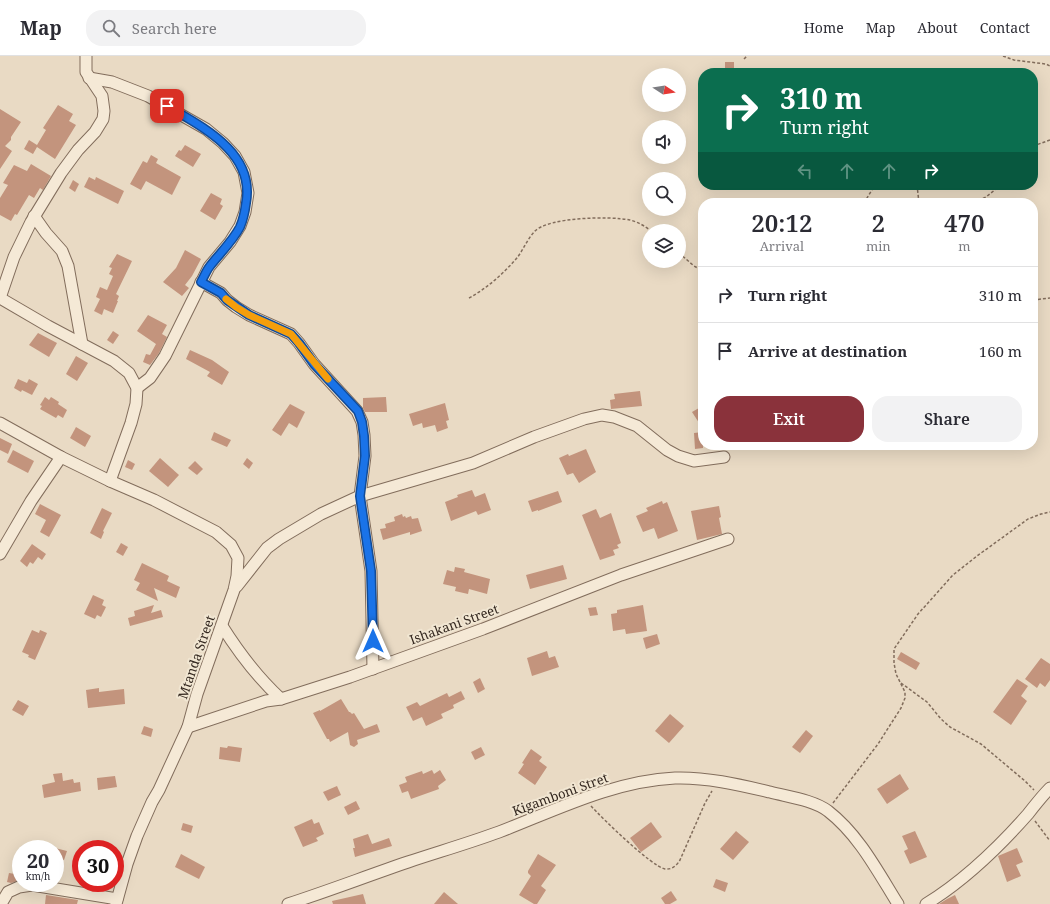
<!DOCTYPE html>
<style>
body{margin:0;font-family:"Noto Serif",serif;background:#f2f2f3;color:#2b2b33;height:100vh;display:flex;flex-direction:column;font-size:15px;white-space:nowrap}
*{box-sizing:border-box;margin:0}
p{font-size:13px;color:#7c7c81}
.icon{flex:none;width:22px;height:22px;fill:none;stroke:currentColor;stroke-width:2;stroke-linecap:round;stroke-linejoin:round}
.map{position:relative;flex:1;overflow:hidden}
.details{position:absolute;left:698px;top:142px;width:340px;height:252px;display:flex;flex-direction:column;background:#fff;border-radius:16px;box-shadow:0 4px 16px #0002}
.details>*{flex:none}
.hud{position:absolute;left:698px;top:12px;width:340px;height:122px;border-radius:16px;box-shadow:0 4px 16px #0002;background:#0b6e4f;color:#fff;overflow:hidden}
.needle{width:26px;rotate:102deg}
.controls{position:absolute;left:642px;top:12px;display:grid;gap:8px}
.controls a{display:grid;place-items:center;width:44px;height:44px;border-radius:50%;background:#fff;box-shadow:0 4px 16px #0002;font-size:20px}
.speed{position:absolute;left:12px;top:784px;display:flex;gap:8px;font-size:20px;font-weight:700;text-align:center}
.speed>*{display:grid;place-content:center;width:52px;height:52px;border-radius:50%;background:#fff;box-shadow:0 4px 16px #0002;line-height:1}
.speed small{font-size:10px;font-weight:400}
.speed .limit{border:6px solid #d22;background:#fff;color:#111}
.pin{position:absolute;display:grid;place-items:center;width:34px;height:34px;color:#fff;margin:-17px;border-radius:8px;box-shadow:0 2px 6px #0006}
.me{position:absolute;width:44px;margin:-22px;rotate:0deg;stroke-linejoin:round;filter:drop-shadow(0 0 3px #0008)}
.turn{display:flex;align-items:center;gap:14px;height:84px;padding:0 16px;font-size:18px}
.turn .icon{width:52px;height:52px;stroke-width:2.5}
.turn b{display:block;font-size:28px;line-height:34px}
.lanes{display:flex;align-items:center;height:38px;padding:0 16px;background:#0003;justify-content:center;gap:20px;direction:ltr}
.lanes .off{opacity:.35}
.eta{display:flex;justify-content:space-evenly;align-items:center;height:68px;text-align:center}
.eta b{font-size:24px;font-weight:600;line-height:28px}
.action{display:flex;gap:8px;margin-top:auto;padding:8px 16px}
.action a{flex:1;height:46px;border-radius:16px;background:#8a323b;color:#fff;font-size:16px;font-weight:600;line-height:46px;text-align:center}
.action a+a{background:#f2f2f3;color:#2b2b33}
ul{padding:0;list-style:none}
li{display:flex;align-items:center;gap:12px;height:56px;padding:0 16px;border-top:1px solid #e1e1e2}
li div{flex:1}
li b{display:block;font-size:15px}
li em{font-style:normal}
header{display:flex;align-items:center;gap:24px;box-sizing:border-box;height:56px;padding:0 20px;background:#fff;border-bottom:1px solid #e1e1e2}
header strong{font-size:19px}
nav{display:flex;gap:22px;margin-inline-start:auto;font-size:14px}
.search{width:280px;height:36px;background:#f2f2f3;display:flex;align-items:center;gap:10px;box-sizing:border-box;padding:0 14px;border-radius:16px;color:#7c7c81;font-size:15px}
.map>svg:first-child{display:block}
</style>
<header>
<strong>Map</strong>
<div class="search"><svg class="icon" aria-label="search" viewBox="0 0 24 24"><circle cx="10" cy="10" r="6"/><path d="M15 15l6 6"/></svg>Search here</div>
<nav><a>Home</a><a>Map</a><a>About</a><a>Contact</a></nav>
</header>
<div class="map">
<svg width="1050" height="848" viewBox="0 0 1050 848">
<rect width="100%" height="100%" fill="#e9dac4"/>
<g fill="#c3947d">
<rect x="725" y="6" width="9" height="11"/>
<path d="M58,49L73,58L69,65L76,69L55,103L37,91L33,98L24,93L29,84L37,89L46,74L43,72Z"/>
<path d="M0,53L21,66L11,81V84L5,90L12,95L0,113Z"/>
<path d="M185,89L201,98L193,111L175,100L179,94L181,95Z"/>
<path d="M151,99L158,103L156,107L181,121L172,139L146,125L141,134L130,128L143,105L147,107Z"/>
<path d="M31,108L51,120L43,134L40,132L34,142L29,139L17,159L15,158L11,165L0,159V142L8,129L3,127L14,109L27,115Z"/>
<path d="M89,121L95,124L96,121L124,135L118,148L84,131Z"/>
<path d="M73,124L79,128L75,136L69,132Z"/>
<path d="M211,137L222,143L220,148L223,150L215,164L200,155Z"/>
<path d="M185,194L201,203L192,220L185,229L189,232L182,240L163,226L176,212Z"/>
<path d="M117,198L132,205L116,238L119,240L117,245H118L113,257L104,253L102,259L94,255L100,243L96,241L100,231L107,234L113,220L109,218L112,212L109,211Z"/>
<path d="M148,259L167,269L162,278L167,281L159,297L150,309L143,306L146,298L150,299L156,288L137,275Z"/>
<path d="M113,275L119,279L113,288L107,284Z"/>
<path d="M38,277L57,287L49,301L29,289Z"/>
<path d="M190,294L212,304L229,316L222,329L207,320L210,316L186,303Z"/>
<path d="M76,300L88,307L77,325L66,318Z"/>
<path d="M18,323L27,327L29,323L38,328L32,339L22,334L21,336L14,332Z"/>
<path d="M640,335L642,350L611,353L610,344L615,343L614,338Z"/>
<path d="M45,341L49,344L51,341L59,346L58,348L67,354L63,362L58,359L56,362L40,353L42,350L40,349Z"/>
<path d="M386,341L387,356H365L363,352V342Z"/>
<path d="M445,347L449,364L446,365L448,372L437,376L435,369L423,372L422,367L413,370L409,358Z"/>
<path d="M290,348L305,356L297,372L289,367L281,380L272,374Z"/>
<path d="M699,352L703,359V373L692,356Z"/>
<path d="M76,371L91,380L85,391L70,382Z"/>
<path d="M214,376L231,384L227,391L211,384Z"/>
<path d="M703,376V392L695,393L694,377Z"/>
<path d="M0,382L12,388L8,398L0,394Z"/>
<path d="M586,393L596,416L579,427L573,417L567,419L559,402L568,398L569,400Z"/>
<path d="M13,394L34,405L28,417L7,406Z"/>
<path d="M160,402L179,419L168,431L149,415Z"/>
<path d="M247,402L253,407L249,413L243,408Z"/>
<path d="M128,404L135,408L132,414L125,411Z"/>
<path d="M195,405L203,413L197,419L188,412Z"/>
<path d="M472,434L475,441L485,437L491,454L478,459L476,455L451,465L445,446L458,441L457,439Z"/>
<path d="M558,435L562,446L538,455V454L532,456L528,445Z"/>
<path d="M662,445L663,448L667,446L678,475L658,483L654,472L643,476L636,460L648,455L646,452Z"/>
<path d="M40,448L61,459L49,481L40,476L46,464L35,458Z"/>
<path d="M719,450L721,461L719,462L722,478L697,484L691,455Z"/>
<path d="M102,452L112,457L103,475L104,476L101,483L90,477Z"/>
<path d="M596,453L600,462L611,457L621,487L617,489L619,492L613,494L615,499L600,504L582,459Z"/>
<path d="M402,458L403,461L405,460L406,462L411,460L412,463L418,462L422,475L410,479V476L383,484L380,473L386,472L385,468L395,465L394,461Z"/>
<path d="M121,487L128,491L123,500L116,496Z"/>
<path d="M32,488L46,498L42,504L38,501L33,508L30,506L27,511L20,505Z"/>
<path d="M142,507L169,520L167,525L180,531L176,542L154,532L158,545L136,534L140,527L134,524Z"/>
<path d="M563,509L567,523L530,533L526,519Z"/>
<path d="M455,511L465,513L464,516L490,523L487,538L469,533L468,538L455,535L456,531L443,528L447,514L454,516Z"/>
<path d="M93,539L104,544L102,549L106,551L101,561L97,559L95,563L84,558Z"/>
<path d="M154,549L151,557L161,554L163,561L130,570L128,562L135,560L134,555Z"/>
<path d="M643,549L647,575L626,578L625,573L613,575L611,558L617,557V554Z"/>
<path d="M596,551L598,559L590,560L588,552Z"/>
<path d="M32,574L39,577L40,574L47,577L35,604L28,601L29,599L22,596Z"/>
<path d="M657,578L660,588L646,593L643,582Z"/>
<path d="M547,595L549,602L555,600L559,611L532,620L527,602Z"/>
<path d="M901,596L920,607L916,614L897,603Z"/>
<path d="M1041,602L1050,608V624L1045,631L1040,627L1037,632L1025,623Z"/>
<path d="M480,622L485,633L478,637L473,626Z"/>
<path d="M1017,623L1028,630L1021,640L1027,645L1011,669L993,656Z"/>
<path d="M99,632V636L124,633L125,648L88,652L86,634Z"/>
<path d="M461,635L465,643L453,649L454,652L441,658L443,662L426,670L422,661L413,665L406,651L417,646L420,650L447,637L449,641Z"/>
<path d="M341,643L349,656H350L352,658L354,657L364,673L377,668L380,676L357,684L358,688L354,691L350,689L348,676L330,686L329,683H327L313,657L320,654V655Z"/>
<path d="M18,644L29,650L23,660L12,654Z"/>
<path d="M670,658L684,670L669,687L655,675Z"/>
<path d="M144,670L153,673L151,681L141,678Z"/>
<path d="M806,674L813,680L800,697L792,691Z"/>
<path d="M228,690L242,692L240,706L219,703L220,691L227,692Z"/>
<path d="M481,691L485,699L475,704L471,696Z"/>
<path d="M531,693L542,701L539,705L547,711L535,729L518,717L524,708L522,707Z"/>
<path d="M432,714L434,718L440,714L446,724L438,730L439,733L411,743L408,735L402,737L399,729L407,726L405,721L422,715L423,718Z"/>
<path d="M62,717L63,725L73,723L74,727L80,726L81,735L44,742L42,729L55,726L53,718Z"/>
<path d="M900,718L909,733L887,748L877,733Z"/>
<path d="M115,720L117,731L98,734L97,722Z"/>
<path d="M337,730L341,739L328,745L323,736Z"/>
<path d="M356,745L360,753L348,759L344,751Z"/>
<path d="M312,763L314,768L319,766L324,778L316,782L318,785L303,791L294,771Z"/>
<path d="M651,766L662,781L641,796L630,782Z"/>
<path d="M183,767L193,770L191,777L181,774Z"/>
<path d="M736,775L749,786L733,804L720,793Z"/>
<path d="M915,775L927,801L910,808L904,795L908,793L902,780Z"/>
<path d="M368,778L372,788L389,782L392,790L355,801L353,792H355L353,783Z"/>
<path d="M55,792L67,795L64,804L55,802Z"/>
<path d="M1017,792L1023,806L1016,809L1021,820L1007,826L998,800Z"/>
<path d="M181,798L205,811L199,823L175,811Z"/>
<path d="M538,798L556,809L541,830L546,834L537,848H534L519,839L531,820L528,817V815Z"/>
<path d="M9,817L21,819V824L11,827L7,826Z"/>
<path d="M716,823L728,827L725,836L713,831Z"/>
<path d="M671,835L677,844L670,848H665L661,842Z"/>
<path d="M444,836L458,848H434Z"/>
<path d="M363,838L366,848H333L332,845Z"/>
<path d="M46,839L78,844L77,848H45Z"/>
<path d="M955,839L959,848H939L947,843Z"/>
</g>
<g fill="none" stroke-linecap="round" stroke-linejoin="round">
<g stroke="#826d5c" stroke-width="13">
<g id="minor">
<path d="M89,22L112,26L148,40L206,73L223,87L235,100L244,116L248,137L245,156L240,170L230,186L209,211L165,300L150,322L137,332"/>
<path d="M34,160L46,177L62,195L68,210L82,288"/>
<path d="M201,226L221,237L227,244L236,251L249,259L291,278L299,287L314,308L357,355L362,366L364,379L365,400L360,440L371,515L373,613"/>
<path d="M0,242L14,201L31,166L61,117L78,94L95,76L103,63L104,55L102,40L86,16V0"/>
<path d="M0,242L48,270L114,305L129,317L137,332L136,348L131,367L110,425"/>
<path d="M0,367L61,401L110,425L154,444L216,476L231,489L238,502L237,520L234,534L197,638L188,671L159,734L152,746L137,780L127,808L116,848"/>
<path d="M0,498L31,445L61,401"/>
<path d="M237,530L267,492L279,483L321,458L360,440L473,407L534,381L584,363L602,359L614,361L637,370L667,394L678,400L694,405L724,401"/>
<path d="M222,570C239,597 257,621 281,643"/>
<path d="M188,671L266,645L281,643L350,621L483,573L621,519L728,483"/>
<path d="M1,848L8,836L19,831L32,829L117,843"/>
<path d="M288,848C328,835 367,820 408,806C438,796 469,787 499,776C556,754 613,725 675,722C707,721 740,729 770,736C789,741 813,744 828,755C859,779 878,816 898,848"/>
<path d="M926,848C965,824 998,792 1028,758C1035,749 1042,740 1050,732"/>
</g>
</g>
<g stroke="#826d5c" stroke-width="1.5" stroke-dasharray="3 2" stroke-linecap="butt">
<path d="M1003,0L1014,4L1046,8L1050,10"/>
<path d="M744,3L747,0"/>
<path d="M1033,90L1050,84"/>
<path d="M917,129L919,147"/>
<path d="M864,147L875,129"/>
<path d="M974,147L986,141L1001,129"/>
<path d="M679,197L694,210L703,215"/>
<path d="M469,242C486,233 503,218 516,203C523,195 527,183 535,175C549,161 610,160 630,164C638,166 645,170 651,175"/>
<path d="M1033,244L1050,242"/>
<path d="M901,627L927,646L941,663L950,671L981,688L1025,725L1034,734"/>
<path d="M833,747L878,688L901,652L905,642V636L896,618L894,607V593L918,558L953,519L977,500L1028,463L1041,458L1050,456"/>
<path d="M591,750C603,763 651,810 665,813C672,814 677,809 680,804L705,747L712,735"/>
<path d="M1035,765L1050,785"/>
</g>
<use href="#minor" stroke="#f5e9d6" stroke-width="11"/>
</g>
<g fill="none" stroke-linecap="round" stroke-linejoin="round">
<g stroke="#114b97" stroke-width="10">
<path id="route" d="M167,50C204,72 255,97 246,147C245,155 243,164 240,171C232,186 220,197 210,210C206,215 204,221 201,226L221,237L227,244L249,259L291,278L299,287L314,308L358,355L362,366L364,380L365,400L360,440L371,515L373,585"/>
</g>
<use href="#route" stroke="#1a73e8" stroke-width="7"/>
<path stroke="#f59e0b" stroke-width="7" d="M226,243L236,251L249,259L291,278L328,323"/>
</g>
<g text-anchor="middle" stroke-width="4" stroke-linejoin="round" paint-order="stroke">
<g font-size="13" fill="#33271f" stroke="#f1e6d2">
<text transform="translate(454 568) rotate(-20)" y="5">Ishakani Street</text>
<text transform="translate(196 601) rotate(-71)" y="5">Mtanda Street</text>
<text transform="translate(560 738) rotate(-20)" y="5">Kigamboni Stret</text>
</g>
</g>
</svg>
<div class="controls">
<a><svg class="needle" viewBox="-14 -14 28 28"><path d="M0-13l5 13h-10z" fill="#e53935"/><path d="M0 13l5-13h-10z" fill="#7c7c81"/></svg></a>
<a><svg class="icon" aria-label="sound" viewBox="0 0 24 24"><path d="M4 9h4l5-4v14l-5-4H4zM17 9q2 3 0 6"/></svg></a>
<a><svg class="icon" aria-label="search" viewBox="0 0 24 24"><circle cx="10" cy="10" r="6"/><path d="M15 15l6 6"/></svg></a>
<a><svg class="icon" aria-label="layers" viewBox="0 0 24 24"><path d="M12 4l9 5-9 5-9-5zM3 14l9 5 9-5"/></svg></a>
</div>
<div class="speed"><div>20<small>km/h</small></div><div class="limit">30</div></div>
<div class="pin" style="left:167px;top:50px;background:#d93025"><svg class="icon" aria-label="arrive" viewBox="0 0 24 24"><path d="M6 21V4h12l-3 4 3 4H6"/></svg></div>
<svg class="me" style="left:373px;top:585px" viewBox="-20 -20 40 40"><path d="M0-17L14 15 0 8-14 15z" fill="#1a73e8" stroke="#fff" stroke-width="4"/></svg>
<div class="hud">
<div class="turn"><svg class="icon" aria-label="right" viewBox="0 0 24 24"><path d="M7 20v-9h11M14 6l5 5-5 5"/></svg><div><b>310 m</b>Turn right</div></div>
<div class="lanes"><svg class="icon off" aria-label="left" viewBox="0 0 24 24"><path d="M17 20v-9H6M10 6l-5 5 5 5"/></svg><svg class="icon off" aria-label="ahead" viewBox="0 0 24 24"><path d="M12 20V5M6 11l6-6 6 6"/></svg><svg class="icon off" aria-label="ahead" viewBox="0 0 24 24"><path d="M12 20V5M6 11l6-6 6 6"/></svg><svg class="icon" aria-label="right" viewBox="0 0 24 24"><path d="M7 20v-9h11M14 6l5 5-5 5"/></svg></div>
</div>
<section class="details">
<div class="eta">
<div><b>20:12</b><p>Arrival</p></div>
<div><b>2</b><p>min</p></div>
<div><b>470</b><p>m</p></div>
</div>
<ul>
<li><svg class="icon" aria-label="right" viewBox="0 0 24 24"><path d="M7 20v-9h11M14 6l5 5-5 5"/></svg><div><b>Turn right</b></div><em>310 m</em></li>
<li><svg class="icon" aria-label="arrive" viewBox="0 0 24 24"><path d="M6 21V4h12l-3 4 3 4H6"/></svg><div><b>Arrive at destination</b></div><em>160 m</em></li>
</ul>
<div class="action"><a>Exit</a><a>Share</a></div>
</section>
</div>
